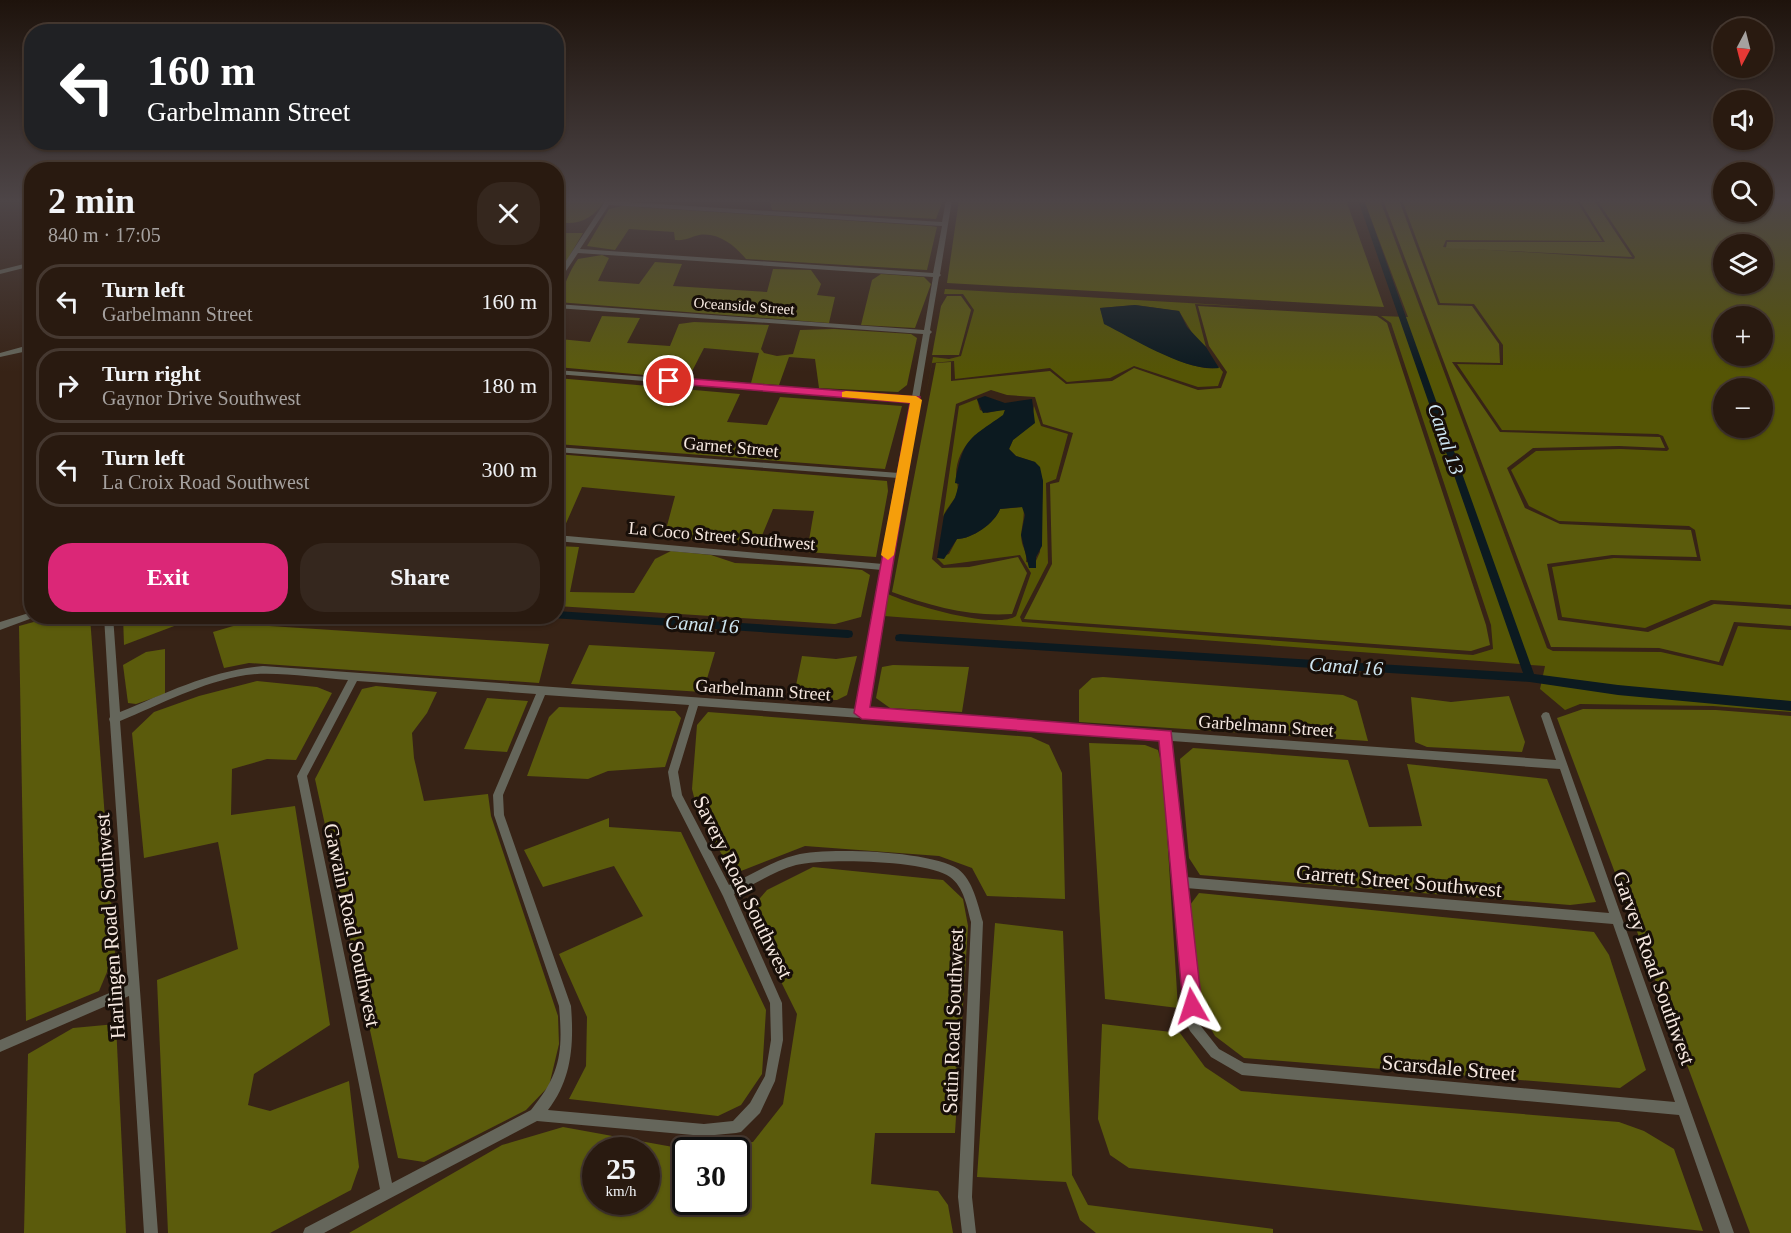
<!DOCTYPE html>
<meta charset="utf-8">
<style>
body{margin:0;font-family:Georgia,serif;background:#35271e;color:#f1f3f6;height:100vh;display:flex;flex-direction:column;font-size:22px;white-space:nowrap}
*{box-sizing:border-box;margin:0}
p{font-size:20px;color:#a5a19f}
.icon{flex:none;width:33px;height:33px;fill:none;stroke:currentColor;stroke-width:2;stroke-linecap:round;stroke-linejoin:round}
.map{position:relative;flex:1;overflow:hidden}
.drawer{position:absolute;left:24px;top:162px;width:540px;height:462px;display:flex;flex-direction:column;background:#291a10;border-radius:24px;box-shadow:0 2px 4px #0004,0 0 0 2px #453830}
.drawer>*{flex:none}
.guide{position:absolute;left:24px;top:24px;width:540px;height:126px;border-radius:24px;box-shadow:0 2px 4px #0004,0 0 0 2px #453830;background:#202124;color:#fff;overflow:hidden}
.needle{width:39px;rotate:187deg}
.controls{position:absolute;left:1713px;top:18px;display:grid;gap:12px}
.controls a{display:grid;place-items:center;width:60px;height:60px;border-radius:50%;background:#291a10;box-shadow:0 2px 4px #0004,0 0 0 2px #453830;font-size:30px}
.speed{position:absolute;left:582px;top:1137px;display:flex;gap:12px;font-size:30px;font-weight:700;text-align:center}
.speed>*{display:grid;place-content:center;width:78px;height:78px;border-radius:50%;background:#291a10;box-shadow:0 2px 4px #0004,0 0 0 2px #453830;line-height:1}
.speed small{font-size:15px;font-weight:400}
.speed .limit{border:3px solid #111;border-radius:9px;background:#fff;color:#111}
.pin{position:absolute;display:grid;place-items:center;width:51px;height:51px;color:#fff;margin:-26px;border:3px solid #fff;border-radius:50%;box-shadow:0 2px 6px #0007}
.me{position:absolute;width:66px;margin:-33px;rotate:354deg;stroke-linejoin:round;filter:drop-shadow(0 0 4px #0008)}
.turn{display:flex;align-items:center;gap:21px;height:126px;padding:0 24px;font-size:27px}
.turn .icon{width:78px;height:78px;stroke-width:2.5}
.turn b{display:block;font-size:42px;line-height:51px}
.round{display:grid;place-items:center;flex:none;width:63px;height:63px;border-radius:24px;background:#35271e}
.overview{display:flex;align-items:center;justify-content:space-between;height:102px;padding:0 24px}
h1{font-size:36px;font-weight:600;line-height:45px}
.primary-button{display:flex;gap:12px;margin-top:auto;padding:12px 24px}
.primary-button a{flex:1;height:69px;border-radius:24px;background:#db2777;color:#fff;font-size:24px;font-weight:600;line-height:69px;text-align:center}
.primary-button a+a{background:#35271e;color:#f1f3f6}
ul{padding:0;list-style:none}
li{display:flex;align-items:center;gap:18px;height:75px;margin:0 12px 9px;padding:0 12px;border:3px solid #453830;border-radius:24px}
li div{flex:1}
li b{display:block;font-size:22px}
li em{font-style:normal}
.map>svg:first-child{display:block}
</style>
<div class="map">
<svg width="1791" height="1233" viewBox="0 0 1791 1233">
<rect width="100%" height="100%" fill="#372316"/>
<g fill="#555505" fill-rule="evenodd">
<path d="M1364,200H1380L1547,648L1553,651L1661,652L1723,666L1738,626L1791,630V712L1713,706L1580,704L1565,710L1540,689L1545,666L884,616L888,594C911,605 995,630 1016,616L1031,573L1020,555L944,565L937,558L949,554L957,539C972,539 995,523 1000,509L1023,507C1026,519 1019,530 1022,543C1024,550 1027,553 1026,562L1035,563L1040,552L1043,481L1035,462L1016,456L1009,449L1013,440L1031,425L1034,406L1041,426L1068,434L1056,479L1046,483L1048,563L1020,617L1022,622L1473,655L1493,649L1491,625L1391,323L1381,316L1408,317Z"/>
<path d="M1402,200H1576L1602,241L1446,240L1443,247L1634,259L1635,257L1597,200H1723L1724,212H1762L1763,200H1791V605L1711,600L1645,628L1562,617L1552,567L1614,558L1701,561L1695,530L1689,526L1559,521L1529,506L1511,470L1536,451L1621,449L1667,451L1669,449L1663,436L1658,434L1502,430L1457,364L1503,365V345L1474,304L1440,303ZM1724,244H1762V284H1724ZM1724,316H1762V356H1724ZM1724,388H1762V428H1724Z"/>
<path d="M945,289L1257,307L1195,304L1206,347L1194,336L1179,311L1135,305L1100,308L1105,324C1129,336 1195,376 1219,367L1223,372L1218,386L1198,387L1134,366L1110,378L1067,382L1050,368L955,379L954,361L932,363L920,427L933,357L949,359L961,356L974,310L963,294H944Z"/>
<path d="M977,399L980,410L987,413L1005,409L1004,415C981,431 957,443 956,475C956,482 959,485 957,493C954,502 946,508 943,517L959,406Z"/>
</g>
<g fill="#5b5b0c" fill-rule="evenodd">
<path d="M564,200H605C593,219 578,226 557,222V211Z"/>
<path d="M770,200H943L936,219L772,210Z"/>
<path d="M959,200H1346L1384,307L947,283Z"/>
<path d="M1383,200H1399L1438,305L1472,306L1499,344L1500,363L1452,362L1500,432L1660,437L1665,448L1619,446L1533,448L1507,468L1525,508L1560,524L1691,530L1697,557L1612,555L1547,564L1558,620L1648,632L1714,604L1791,609V626L1734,622L1719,662L1659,648L1551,647Z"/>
<path d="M1579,200H1594L1632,257L1446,248L1447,242H1605Z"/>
<path d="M622,206L931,226L937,227L927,270L746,259C735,246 719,232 699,235C690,237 686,241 675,240L674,232L629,229L615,250L587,246L609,209Z"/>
<path d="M557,233H583L557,277Z"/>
<path d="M602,255L609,258L598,281L639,284L655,262L682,264L673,286L767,292L773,269L811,270L821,284L817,295L835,297L829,323L557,302C564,288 569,271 578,259Z"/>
<path d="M881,274L924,277L931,284L915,328L861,325L872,280Z"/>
<path d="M947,296H961L971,310L959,355H932L941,306Z"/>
<path d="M1198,306L1377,316L1387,323L1486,625L1490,645L1471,651L1024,619L1052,564L1050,484L1059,482L1073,433L1043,424L1035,397L1007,395L991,390L956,404L932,559L942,568L969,567L1018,557L1027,573L1012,614C971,617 930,606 892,592L936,363L951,362V381L1050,371L1066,384L1112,381L1134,368L1198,390L1221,388L1227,372L1209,346Z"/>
<path d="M602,316L640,318L627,343L670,346L679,324L694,322L769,325L761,349L764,353L777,356L793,354L800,330L834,329L911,334L917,338L907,385L898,392L819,388L815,359L789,357L779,385L751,383L759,353L704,348L688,379L557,367V347L560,339L590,342Z"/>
<path d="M557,378L740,394L727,422L767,425L780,397L902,406L885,469L557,444Z"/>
<path d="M556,454L887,481L888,491L876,557L807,552L814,511L773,509L758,545L664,537L675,496L582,487L564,528H557V496L562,487L557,486Z"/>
<path d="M556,546L579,547L570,592L634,593L655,559L671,551L711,555L735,563L841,568L862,570L870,575L861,617L835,624L557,606Z"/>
<path d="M123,616H198V617L124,645Z"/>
<path d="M52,617H90L115,953L99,991L26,1021L19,626Z"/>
<path d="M240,624L549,644L539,683L249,663L224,668L213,632Z"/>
<path d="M589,645L715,652L703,692L571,684Z"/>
<path d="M165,649V694L136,704L128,703L123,665L146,652Z"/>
<path d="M802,656L836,659L857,656L847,695L837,700H793Z"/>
<path d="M893,665L969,667L962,712L890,708L876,698L882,667Z"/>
<path d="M1103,677L1343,695L1357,701L1368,741L1079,722V690L1092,678Z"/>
<path d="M257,681L317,687L332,693L296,760L267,759L232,769L231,815L295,806L330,1025L254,1074L248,1105L270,1111L349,1081L359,1167L351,1190L270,1233H168L157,980L238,949L218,842L144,858L132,733L154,712L199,696Z"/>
<path d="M376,686L437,692L427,713L412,733L414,758L424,801L488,794L491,816L558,1016L559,1044L549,1086L526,1110L424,1162L398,1158L315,779L362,689Z"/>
<path d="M1509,696L1525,742L1522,752L1427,747L1415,742L1411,697L1451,702Z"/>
<path d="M487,698L528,701L507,752L464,749Z"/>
<path d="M559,707L675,711L681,718L665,767L608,771L588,779L527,776L549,717Z"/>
<path d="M1583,709L1716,710L1791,716V1233H1750L1557,718Z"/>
<path d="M708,712L1031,737L1049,745L1062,773L1065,899L987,896L972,868L939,856L805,846L741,871L729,867L698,813L692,789L697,725Z"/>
<path d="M1089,743L1145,745L1158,750L1163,770L1178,1008L1105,999Z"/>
<path d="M1193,748L1348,760L1369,827L1422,826L1407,764L1547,779L1596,902L1570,905L1200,875L1189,858L1180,759Z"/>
<path d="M609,818V827L681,832L766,1010L762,1074L741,1105L718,1116L569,1099L586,1066L587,1017L559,954L643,916L614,866L543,887L524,850Z"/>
<path d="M813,867L943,880L963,899L968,926L955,1133H875L871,1184L938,1191L948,1205L953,1233H349L502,1145L563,1127L673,1147L753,1142L783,1104L797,1014L747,913L767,890ZM596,1150H646V1202H596ZM686,1150H736V1202H686Z"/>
<path d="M1199,893L1594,932L1609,955L1646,1070L1620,1088L1244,1058L1215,1036L1203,1015L1190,905Z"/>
<path d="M995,923L1063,931L1072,1175L1088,1205L1273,1229V1233H1096L1080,1220L1066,1182L977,1177Z"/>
<path d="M116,1024L126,1233H24L28,1054L73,1028Z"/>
<path d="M1102,1024L1180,1033L1205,1067L1241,1091L1619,1122L1644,1131L1674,1149L1703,1231L1129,1168L1110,1155L1098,1119Z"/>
</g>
<g fill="#0c1a20">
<path d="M1135,305L1179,311L1187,327L1206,347L1219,368C1186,372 1134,339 1104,324L1100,308Z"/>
<path d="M985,396L1005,403L1032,399L1035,423L1013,440L1009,449L1016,456L1035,462L1040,467L1043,481L1042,546L1036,557V568H1029L1021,535L1025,515L1022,507L1000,509C995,523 972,539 957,539L944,559L937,558L944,515L955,498L959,484L955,483C964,437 968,440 1003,415L1005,410L983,413L977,399Z"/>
</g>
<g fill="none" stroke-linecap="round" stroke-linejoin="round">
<g fill="#0c1a20" fill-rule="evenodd">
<path d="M1358,200H1364L1534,674L1618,685L1791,701V711L1618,695L1530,682L896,641L895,638L896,635L900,634L1523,673Z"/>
<path d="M556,611L848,630L852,631L853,634L852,637L848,638L552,618V616H556Z"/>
</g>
<g fill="#65665b" fill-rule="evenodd">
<path d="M606,200H612L611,201L942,222L946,200H952L940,274L941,275L939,277L930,330L932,332L930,334L867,710L1556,760L1541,716L1543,713L1546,712L1549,713L1734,1233H1720L1679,1115L1242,1075L1211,1057L1190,1031L1188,1027L1161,740L698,706L678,772L682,795L729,885C751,875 772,861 796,855C826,847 932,851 958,869C973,880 978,905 983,922L972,1197L976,1233H962L958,1197L971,922C967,907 964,887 950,877C928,860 824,858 796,865C774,871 754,885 734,894L782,1003L783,1040L775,1081L760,1113L741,1132L736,1133L704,1136L537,1121L324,1233H303L305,1228L380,1189L297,776L348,680C317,678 276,671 246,675C202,682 161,704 120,721L158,1233H144L129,996L0,1052V1040L128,985L110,722L109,719L110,717L104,616H113L120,712C166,693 212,670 263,666L858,709L882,570L556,541V535L883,564L898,478L556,452V447L899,473L911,402L556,374V370L912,397L923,334L556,308V304L924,330L933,277L578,253L558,283L556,284V276ZM609,205L942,226L933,273L580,249ZM357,681L536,694L493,795L494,815L559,1006C563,1051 561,1074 531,1110L392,1183L307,776ZM545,695L689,705L668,772L672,796L723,896L770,1003L771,1040L765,1076L750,1103L733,1121L704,1124L548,1110C572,1079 574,1044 571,1006L504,815L503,795ZM1172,741L1560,769L1609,913L1185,877ZM1186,888L1613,924L1675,1102L1244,1063L1219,1049L1200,1025Z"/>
<path d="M32,262V266L0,274V270Z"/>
<path d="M32,612V616L35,617L0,630V622Z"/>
</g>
<path fill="#65665b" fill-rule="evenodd" d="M29,345H32V350L0,357V353Z"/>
</g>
<linearGradient id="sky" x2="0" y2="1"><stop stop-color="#1e130c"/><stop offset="0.54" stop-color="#4d4547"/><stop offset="1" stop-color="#4d4547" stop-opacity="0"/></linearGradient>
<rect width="1791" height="372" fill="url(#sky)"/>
<path fill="#db2777" stroke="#8e194d" stroke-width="1.5" d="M669,377L920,397L870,707L1171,731L1202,1006L1199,1013L1192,1015L1186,1013L1183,1006L1159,741L862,719L854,713L910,403L665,383L664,381Z"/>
<path fill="#f59e0b" d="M846,391L916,396L922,400L894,555L888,560L881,555L910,403L842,397V392Z"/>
<g text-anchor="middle" stroke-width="6" stroke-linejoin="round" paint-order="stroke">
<g font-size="15" fill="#f6e8e0" stroke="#180f09">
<text transform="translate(744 306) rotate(4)" y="5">Oceanside Street</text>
</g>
<g font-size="18" fill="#f6e8e0" stroke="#180f09">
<text transform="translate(731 447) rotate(5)" y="6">Garnet Street</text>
<text transform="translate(722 536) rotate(5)" y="6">La Coco Street Southwest</text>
<text transform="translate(763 690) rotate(4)" y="6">Garbelmann Street</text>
<text transform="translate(1266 726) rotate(4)" y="6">Garbelmann Street</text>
</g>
<g font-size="20" font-style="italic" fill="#cee6f2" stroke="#180f09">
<text transform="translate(1446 439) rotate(71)" y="7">Canal 13</text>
<text transform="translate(702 624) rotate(4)" y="7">Canal 16</text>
<text transform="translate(1346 666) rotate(4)" y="7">Canal 16</text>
</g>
<g font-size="21" fill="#f6e8e0" stroke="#180f09">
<text transform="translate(1399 881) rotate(5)" y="7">Garrett Street Southwest</text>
<text transform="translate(743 887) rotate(64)" y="7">Savery Road Southwest</text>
<text transform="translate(352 925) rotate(78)" y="7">Gawain Road Southwest</text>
<text transform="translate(110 926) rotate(-94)" y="7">Harlingen Road Southwest</text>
<text transform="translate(1654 968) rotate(70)" y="7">Garvey Road Southwest</text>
<text transform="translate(953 1021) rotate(-88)" y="7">Satin Road Southwest</text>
<text transform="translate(1449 1068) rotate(5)" y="7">Scarsdale Street</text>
</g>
</g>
</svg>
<div class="controls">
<a><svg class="needle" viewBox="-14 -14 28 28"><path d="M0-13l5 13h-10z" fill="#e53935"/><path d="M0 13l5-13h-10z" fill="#a5a19f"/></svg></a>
<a><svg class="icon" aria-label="sound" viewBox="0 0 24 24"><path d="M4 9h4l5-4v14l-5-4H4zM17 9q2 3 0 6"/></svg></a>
<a><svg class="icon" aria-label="search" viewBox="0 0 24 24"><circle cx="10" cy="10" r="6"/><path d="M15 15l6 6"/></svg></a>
<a><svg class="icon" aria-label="layers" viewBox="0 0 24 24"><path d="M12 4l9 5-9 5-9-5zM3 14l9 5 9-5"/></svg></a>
<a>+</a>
<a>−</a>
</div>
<div class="speed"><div>25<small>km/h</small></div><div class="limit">30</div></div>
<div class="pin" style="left:669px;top:381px;background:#d93025"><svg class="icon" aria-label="arrive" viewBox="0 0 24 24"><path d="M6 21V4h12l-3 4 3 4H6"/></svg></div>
<svg class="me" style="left:1192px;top:1006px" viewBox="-20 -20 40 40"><path d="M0-17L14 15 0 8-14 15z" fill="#db2777" stroke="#fff" stroke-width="4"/></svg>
<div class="guide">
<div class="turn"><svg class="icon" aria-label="left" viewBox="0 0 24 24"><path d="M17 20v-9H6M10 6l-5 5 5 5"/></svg><div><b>160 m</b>Garbelmann Street</div></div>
</div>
<section class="drawer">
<div class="overview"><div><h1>2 min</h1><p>840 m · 17:05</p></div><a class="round"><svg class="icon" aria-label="close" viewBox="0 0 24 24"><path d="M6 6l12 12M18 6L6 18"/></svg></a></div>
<ul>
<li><svg class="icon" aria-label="left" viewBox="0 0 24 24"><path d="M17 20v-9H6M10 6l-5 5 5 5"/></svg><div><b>Turn left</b><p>Garbelmann Street</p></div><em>160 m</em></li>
<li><svg class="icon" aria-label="right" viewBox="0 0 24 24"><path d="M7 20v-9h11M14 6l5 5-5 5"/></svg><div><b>Turn right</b><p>Gaynor Drive Southwest</p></div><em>180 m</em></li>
<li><svg class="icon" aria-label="left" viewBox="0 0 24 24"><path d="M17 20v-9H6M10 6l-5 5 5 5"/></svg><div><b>Turn left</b><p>La Croix Road Southwest</p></div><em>300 m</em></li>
</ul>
<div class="primary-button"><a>Exit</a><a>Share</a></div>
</section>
</div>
